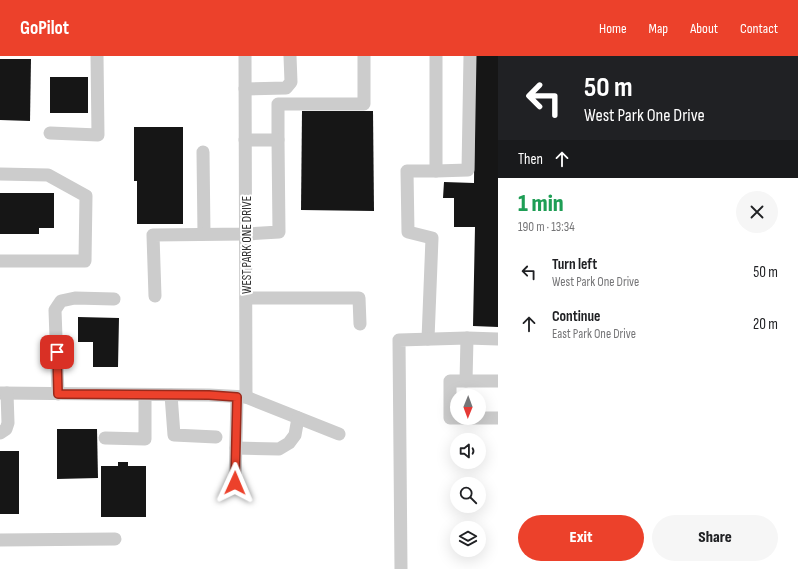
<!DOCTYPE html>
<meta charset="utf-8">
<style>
body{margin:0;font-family:"Sofia Sans Condensed",sans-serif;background:#f6f6f6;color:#202124;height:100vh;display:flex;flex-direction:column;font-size:15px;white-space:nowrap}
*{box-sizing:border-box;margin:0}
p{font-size:13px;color:#757577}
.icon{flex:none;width:22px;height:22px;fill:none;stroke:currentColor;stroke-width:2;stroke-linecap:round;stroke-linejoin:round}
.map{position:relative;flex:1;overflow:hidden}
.drawer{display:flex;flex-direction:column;background:#fff;width:300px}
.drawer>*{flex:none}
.banner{background:#202124;color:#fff;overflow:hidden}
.needle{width:26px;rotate:181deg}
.buttons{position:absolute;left:450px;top:333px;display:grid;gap:8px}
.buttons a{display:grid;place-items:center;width:36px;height:36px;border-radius:50%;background:#fff;box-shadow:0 4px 16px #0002;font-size:20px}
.pin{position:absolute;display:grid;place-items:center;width:34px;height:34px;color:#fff;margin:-17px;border-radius:8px;box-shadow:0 2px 6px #0006}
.me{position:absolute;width:44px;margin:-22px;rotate:1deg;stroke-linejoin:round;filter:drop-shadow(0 0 3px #0008)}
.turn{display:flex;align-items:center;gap:14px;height:84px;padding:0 20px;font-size:18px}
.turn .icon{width:52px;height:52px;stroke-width:2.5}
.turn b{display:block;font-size:28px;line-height:34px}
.then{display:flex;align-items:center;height:38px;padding:0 20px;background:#0003;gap:8px;font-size:15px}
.round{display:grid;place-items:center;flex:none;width:42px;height:42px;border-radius:21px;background:#f6f6f6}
.head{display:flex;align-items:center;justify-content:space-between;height:68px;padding:0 20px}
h1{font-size:24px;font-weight:800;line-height:30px;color:#1e9e55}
.action{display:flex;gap:8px;margin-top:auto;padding:8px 20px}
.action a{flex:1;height:46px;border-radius:24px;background:#ec412b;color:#fff;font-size:16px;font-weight:800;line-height:46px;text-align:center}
.action a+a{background:#f6f6f6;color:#202124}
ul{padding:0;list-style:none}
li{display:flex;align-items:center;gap:12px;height:52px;padding:0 20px}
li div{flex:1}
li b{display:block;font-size:15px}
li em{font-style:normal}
header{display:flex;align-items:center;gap:24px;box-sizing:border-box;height:56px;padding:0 20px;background:#ec412b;color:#fff}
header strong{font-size:19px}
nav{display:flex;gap:22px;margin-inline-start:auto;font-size:14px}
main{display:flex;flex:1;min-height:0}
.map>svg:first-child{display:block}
</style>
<header>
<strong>GoPilot</strong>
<nav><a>Home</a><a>Map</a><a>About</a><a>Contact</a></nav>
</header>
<main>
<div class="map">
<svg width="498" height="513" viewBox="0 0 498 513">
<rect width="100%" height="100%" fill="#fff"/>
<g fill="#161616">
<path d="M475,0H498V271L473,270L475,171H454V142H443L444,126L474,127Z"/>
<path d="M0,3H31L30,65L0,64Z"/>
<rect x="50" y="21" width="38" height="36"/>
<path d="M302,55H373L374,155L301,154Z"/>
<path d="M134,71H183V168H137V125H134Z"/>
<path d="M0,137H54V172H39V178H0Z"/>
<path d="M78,261L119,262L118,311H93V286H78Z"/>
<path d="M57,373H97L98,422L57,423Z"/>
<rect x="0" y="395" width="19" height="63"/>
<path d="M118,406H128V410H146V461H101V410H118Z"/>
</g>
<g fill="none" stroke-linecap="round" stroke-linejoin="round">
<g stroke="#ccc" stroke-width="13">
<path d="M245,33L286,32L291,26L290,0"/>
<path d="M50,77L98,79L97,0"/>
<path d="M278,84V48H364V0"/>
<path d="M203,96L204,178"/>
<path d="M436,115L468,114L470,0"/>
<path d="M0,118L48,119L86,140L85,205H0"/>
<path d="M155,240L153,179L246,178L279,176L278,84H245"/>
<path d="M246,242H359L360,268"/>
<path d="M467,282L498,283"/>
<path d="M428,283L432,182L408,176L407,115H436V0"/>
<path d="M466,325H450V362H498"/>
<path d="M0,337L209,339L246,341L245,0"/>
<path d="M58,338L55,254L61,245L75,242L114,243"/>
<path d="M171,339L174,379L216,381"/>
<path d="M246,341L339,378"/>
<path d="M0,377L6,373L8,367L7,337"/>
<path d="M105,382L145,383V339"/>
<path d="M236,392L279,393L289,387L295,379L298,362"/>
<path d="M235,427L237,341"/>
<path d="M0,484L115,483"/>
<path d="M401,513L399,284L467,282L466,325H498"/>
</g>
</g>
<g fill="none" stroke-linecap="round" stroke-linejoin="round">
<g stroke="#992a1c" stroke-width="10">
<path id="route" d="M57,296L58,338L209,339L237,341L235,427"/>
</g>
<use href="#route" stroke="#ec412b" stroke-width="7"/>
</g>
<g text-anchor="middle" stroke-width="4" stroke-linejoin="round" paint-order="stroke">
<g font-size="13" fill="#2f2f2f" stroke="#fff">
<text transform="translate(246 189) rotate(-90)" y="5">WEST PARK ONE DRIVE</text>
</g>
</g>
</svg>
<div class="buttons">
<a><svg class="needle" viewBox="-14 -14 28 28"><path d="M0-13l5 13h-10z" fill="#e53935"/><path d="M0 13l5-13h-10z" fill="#757577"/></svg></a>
<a><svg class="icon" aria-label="sound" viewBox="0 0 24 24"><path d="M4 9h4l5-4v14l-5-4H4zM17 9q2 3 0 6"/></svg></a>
<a><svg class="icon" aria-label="search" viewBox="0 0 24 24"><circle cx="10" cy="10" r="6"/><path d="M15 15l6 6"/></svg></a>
<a><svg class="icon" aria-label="layers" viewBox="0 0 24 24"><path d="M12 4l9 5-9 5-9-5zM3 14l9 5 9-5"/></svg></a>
</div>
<div class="pin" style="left:57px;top:296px;background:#d93025"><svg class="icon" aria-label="arrive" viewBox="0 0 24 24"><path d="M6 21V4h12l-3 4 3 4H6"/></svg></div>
<svg class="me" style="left:235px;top:427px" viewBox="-20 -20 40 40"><path d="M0-17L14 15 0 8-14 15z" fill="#ec412b" stroke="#fff" stroke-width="4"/></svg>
</div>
<section class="drawer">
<div class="banner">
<div class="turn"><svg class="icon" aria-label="left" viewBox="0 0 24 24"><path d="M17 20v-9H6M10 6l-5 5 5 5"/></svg><div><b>50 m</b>West Park One Drive</div></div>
<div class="then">Then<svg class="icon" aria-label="ahead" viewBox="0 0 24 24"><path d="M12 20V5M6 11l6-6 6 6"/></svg></div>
</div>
<div class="head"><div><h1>1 min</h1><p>190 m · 13:34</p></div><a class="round"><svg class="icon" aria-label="close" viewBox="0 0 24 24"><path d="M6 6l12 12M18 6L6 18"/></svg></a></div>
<ul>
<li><svg class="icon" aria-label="left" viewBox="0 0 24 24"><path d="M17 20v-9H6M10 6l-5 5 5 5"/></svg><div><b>Turn left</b><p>West Park One Drive</p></div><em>50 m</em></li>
<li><svg class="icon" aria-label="ahead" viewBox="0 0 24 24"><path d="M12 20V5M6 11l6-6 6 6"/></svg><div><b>Continue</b><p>East Park One Drive</p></div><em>20 m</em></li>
</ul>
<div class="action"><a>Exit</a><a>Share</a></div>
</section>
</main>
